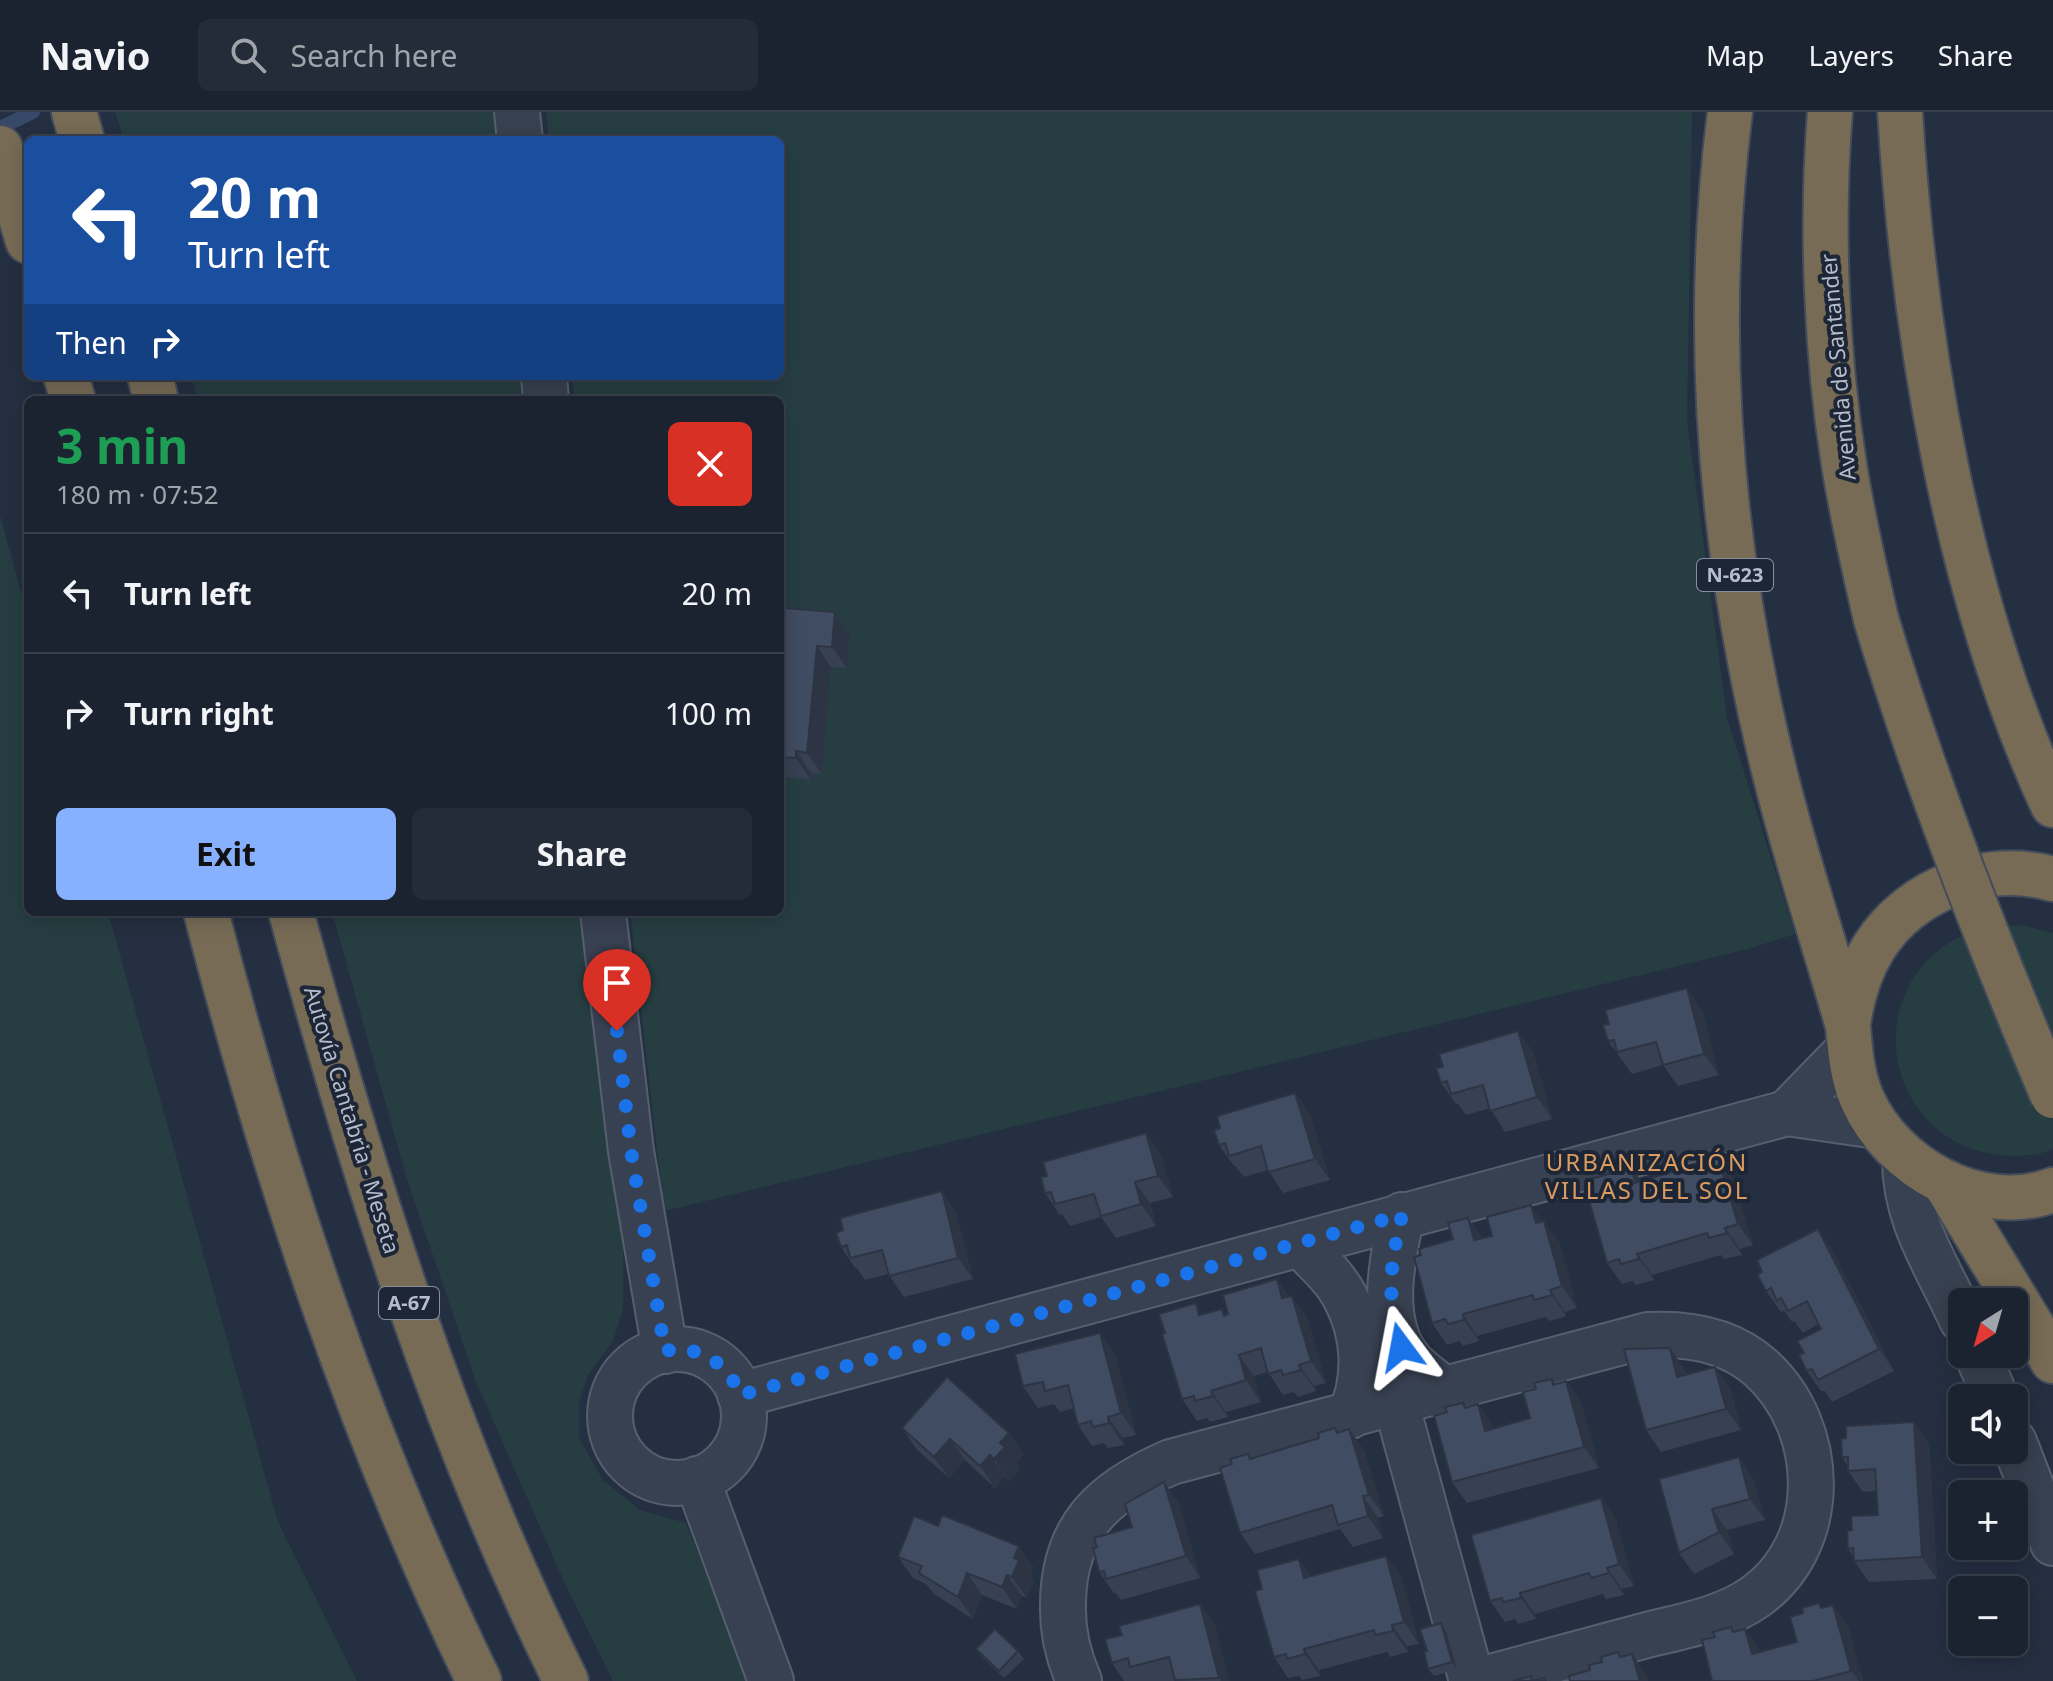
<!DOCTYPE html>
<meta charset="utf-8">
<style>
body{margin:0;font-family:"Noto Sans",sans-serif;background:#242b39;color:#f1f3f6;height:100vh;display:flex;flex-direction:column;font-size:30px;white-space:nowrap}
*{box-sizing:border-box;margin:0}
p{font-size:26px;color:#a0a4ab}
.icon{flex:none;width:44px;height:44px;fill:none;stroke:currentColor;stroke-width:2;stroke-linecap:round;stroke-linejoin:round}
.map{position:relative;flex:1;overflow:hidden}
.panel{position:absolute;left:24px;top:284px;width:760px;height:520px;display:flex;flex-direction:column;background:#1b2331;border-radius:12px;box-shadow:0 4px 20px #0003,0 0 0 2px #39404d}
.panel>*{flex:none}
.banner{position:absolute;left:24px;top:24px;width:760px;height:244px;border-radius:12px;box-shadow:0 4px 20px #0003,0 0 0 2px #39404d;background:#1a4fa0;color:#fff;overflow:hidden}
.needle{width:52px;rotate:217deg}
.fabs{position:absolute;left:1948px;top:1176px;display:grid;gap:16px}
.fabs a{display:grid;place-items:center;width:80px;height:80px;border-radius:12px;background:#1b2331;box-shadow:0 4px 20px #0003,0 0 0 2px #39404d;font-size:40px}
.pin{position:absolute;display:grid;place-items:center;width:68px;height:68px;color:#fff;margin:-82px -34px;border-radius:50% 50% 50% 0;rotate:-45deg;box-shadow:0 0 8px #0007}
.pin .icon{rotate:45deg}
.me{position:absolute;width:88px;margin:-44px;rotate:347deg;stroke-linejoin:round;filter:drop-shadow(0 0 6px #0008)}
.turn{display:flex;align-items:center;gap:28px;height:168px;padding:0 32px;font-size:36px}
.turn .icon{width:104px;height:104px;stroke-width:2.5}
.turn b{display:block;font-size:56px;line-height:68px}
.then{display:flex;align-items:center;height:76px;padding:0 32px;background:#0003;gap:16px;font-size:30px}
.round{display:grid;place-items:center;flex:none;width:84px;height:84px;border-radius:12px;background:#242b39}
.summary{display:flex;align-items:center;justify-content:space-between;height:136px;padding:0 32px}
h1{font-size:48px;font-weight:700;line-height:60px;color:#1e9e55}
.cta{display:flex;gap:16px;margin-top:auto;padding:16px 32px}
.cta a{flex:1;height:92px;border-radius:12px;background:#87b0fe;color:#111;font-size:32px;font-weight:700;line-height:92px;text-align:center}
.cta a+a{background:#242b39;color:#f1f3f6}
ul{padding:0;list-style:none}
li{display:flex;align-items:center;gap:24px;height:120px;padding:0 32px;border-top:2px solid #39404d}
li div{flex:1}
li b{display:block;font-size:30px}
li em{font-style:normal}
header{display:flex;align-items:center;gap:48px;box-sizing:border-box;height:112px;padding:0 40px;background:#1b2331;border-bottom:2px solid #39404d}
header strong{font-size:38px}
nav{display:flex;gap:44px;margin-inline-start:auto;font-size:28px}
.search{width:560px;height:72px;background:#242b39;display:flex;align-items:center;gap:20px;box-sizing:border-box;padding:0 28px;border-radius:12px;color:#a0a4ab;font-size:30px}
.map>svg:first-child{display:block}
</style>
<header>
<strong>Navio</strong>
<div class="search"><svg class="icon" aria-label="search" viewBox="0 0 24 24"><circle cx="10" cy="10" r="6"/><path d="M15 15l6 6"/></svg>Search here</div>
<nav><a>Map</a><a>Layers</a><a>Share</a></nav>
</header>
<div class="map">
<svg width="2053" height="1569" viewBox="0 0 2053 1569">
<rect width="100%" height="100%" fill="#242f41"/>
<g fill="#263e42">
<path d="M115,0H499L502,28H124Z"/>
<path d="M546,0H1692L1687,308L1727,606L1795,822L1748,837L664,1099L630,800H780V288H575L572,264H780V28H549Z"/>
<path d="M191,264H527L529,288H198Z"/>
<path d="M0,403L28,506V800H108L278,1410L357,1569H0Z"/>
<path d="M332,800H583L606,1022L623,1109V1198L613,1229L588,1263L579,1291V1326L603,1368L640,1398L686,1411L749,1569H613L566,1474L476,1270L406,1064Z"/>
<path d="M2021,813L2053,821V1037C2033,1046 2008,1045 1987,1041C1886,1019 1862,886 1950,830C1972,817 1997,815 2021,813Z"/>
</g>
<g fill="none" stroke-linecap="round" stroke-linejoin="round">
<path stroke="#374969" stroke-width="14" d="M0,16L33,0"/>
<g stroke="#565f6e" stroke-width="48">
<g id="street">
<path d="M517,0L520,28"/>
<path d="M544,264L546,288"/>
<path d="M603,800L631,1039L665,1239"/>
<path d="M1850,936L1787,1001L1877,1014"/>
<path d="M1905,1045C1904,1107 1937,1153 1962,1208"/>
<path d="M1402,1103C1392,1146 1378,1211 1410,1248C1419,1259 1432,1268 1443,1276"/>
<path d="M1301,1133C1316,1149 1335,1165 1345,1185C1365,1222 1367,1266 1350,1304"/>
<circle cx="677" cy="1304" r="67"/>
<path d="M1977,1242L1996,1286"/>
<path d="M740,1283L1787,1001"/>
<path d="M1396,1291L1472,1569"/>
<path d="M2014,1330L2053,1431"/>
<path d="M697,1367L771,1569"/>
<path d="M1079,1569C1068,1544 1062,1519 1063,1491C1064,1415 1104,1379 1171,1350L1648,1223C1689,1221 1730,1228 1761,1256C1827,1316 1830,1432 1755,1485C1724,1507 1683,1514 1647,1523C1590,1538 1533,1554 1476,1569"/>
</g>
</g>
<g stroke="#434c5b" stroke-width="48">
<g id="highway">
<path d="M74,0L82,28"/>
<path d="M1730,0C1703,212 1719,425 1768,633C1790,728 1821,820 1848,914C1850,939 1852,964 1862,987C1892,1055 1979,1105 2053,1078"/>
<path d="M1830,0C1821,112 1826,241 1844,352C1852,404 1864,455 1876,507"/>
<path d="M1900,0C1914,227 1957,486 2053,693"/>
<path d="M0,36L28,129"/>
<path d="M66,264L73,288"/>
<path d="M150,264L156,288"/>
<path d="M206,800C274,1063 360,1324 479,1569"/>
<path d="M291,800C363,1063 444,1324 566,1569"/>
<path d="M1848,912C1852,884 1859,859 1874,835C1911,777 1986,748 2053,767"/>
<path d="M1945,1071L2053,1249"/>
</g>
</g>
<use href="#street" stroke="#384151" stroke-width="44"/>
<use href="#highway" stroke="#776b55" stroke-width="44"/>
<g stroke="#434c5b" stroke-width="48" stroke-linecap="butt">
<path id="highway-bridge" d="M1876,507C1925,670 1987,828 2053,984"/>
</g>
<use href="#highway-bridge" stroke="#776b55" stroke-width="44"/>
</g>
<g fill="#374153">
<path d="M850,522L847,556L831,555L822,662L811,661V668L786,665L780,658V536Z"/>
<path d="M1702,898L1719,963L1678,974L1663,953L1632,962L1608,929Z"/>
<path d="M1518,919L1533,940L1552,1007L1505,1020L1490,996L1466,1003L1458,992H1456L1441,971L1443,955Z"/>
<path d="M1295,981L1310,1002L1330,1068L1283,1081L1268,1058L1244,1065L1235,1054H1234L1219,1033L1220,1016Z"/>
<path d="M1146,1021L1161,1043L1173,1085L1150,1091L1156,1114L1116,1126L1101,1105L1070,1114L1062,1102L1060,1103L1045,1081L1047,1064Z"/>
<path d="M1733,1067L1753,1133L1740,1137L1742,1143L1724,1147L1721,1143L1652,1163L1654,1168L1636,1173L1633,1169L1622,1172L1607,1151L1641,1069Z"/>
<path d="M942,1079L956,1101L973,1167L904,1185L888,1162L865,1168L857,1156H855L841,1135Z"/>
<path d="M1468,1106L1482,1126L1542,1109L1559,1130L1577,1196L1565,1200L1566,1204L1564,1205L1549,1209L1546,1205L1477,1224L1479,1229L1463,1234L1459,1229L1447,1233L1432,1211L1421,1143L1453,1127Z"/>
<path d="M1818,1117L1833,1139L1894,1259L1832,1290L1825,1279H1821L1806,1258L1804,1241L1821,1217L1819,1212L1803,1221L1794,1209L1792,1210L1784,1199L1781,1200L1766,1179L1762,1160Z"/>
<path d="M1277,1167L1289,1185L1307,1205L1326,1271L1314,1274L1316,1279L1298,1285L1294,1280L1283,1283L1268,1260L1254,1264L1261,1290L1226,1300L1228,1305L1210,1310L1207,1306L1197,1309L1182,1287L1203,1202L1226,1203Z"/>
<path d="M1115,1242L1136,1323L1123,1326L1124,1333L1108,1336L1104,1331L1092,1334L1078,1313L1074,1296L1060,1300L1054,1292L1038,1296L1023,1274Z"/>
<path d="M1715,1255L1730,1276L1741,1318L1661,1340L1646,1318L1685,1258L1686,1263Z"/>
<path d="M1552,1267L1556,1272L1566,1269L1581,1290L1599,1356L1467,1391L1452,1370L1467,1295L1493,1314L1494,1316L1530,1306L1536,1277Z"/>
<path d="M902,1316L1024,1342L1016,1351L1020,1357L1009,1369L1005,1364L995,1376L965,1348L949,1366L917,1338Z"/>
<path d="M1338,1320L1364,1338L1384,1404L1378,1406L1383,1426L1353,1435L1340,1417L1255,1442L1240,1421L1232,1352L1248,1342L1251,1346Z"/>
<path d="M1929,1331L1937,1467L1869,1470L1854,1449V1446L1848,1437L1852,1418L1878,1403L1876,1379L1863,1380L1848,1359V1354L1842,1345Z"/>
<path d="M1739,1345L1753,1367L1765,1408L1727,1418L1734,1442L1694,1462L1679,1441Z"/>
<path d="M1164,1370L1179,1392L1200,1466L1121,1488L1116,1481H1114L1099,1460Z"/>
<path d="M1601,1386L1616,1408L1634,1474L1622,1477L1624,1483L1606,1487L1603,1482L1535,1502L1536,1507L1518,1512L1515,1507L1505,1510L1490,1489Z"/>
<path d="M1386,1444L1401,1465L1419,1532L1407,1534L1408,1540L1390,1545L1387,1540L1319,1558L1320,1564L1302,1568L1299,1564L1288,1566L1274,1545L1262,1477L1299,1447L1311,1464Z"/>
<path d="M898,1445L1034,1455L1030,1464L1034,1469L1027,1486L1022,1484L1017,1497L982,1483L973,1507L934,1482L926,1472L913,1466Z"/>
<path d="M1822,1495L1848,1514L1863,1569H1712L1735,1520L1745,1517L1760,1540L1797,1530Z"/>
<path d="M1215,1513L1229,1569H1124L1112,1551Z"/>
<path d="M1446,1519L1457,1557L1434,1564L1428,1557L1427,1539Z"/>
<path d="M976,1537L1018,1539L1024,1547L1004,1566L981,1544Z"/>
</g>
<g fill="#2d3544">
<path d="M835,500L850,522L847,556L832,535Z"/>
<path d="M817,534L831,555L822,662L807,641Z"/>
<path d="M796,639L811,661V668L796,646Z"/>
<path d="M1687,876L1702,898L1719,963L1704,942Z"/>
<path d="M1518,919L1533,940L1552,1007L1537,985Z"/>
<path d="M1295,981L1310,1002L1330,1068L1315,1047Z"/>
<path d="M1146,1021L1161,1043L1173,1085L1158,1064Z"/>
<path d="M1718,1046L1733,1067L1753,1133L1738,1112Z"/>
<path d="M1632,1056L1647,1077L1635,1071Z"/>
<path d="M1135,1070L1150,1091L1156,1114L1141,1092Z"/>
<path d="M942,1079L956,1101L973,1167L958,1146Z"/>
<path d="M1531,1093L1546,1114L1544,1109L1559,1130L1577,1196L1562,1174L1536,1111Z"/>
<path d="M1468,1106L1482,1127L1474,1128Z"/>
<path d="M1725,1116L1740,1137L1742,1143L1727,1121Z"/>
<path d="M1818,1117L1833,1139L1894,1259L1879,1237Z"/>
<path d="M1637,1142L1652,1163L1654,1168L1639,1147Z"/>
<path d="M1277,1167L1291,1189L1282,1186Z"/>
<path d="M1550,1178L1565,1200L1566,1204L1552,1183Z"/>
<path d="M1292,1184L1307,1205L1326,1271L1311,1249Z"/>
<path d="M1463,1202L1477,1224L1479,1229L1464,1208Z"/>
<path d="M1100,1221L1115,1242L1136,1323L1121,1301Z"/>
<path d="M1670,1236L1685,1258L1692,1286L1677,1265Z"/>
<path d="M1239,1243L1254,1264L1261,1290L1246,1268Z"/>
<path d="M1299,1253L1314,1274L1316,1279L1301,1258Z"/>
<path d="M1715,1255L1730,1276L1741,1318L1726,1297Z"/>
<path d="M1566,1269L1581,1290L1599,1356L1584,1335Z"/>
<path d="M1211,1279L1226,1300L1228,1305L1213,1284Z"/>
<path d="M1478,1292L1493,1314L1500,1340L1485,1319Z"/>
<path d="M1108,1305L1123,1326L1124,1333L1109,1311Z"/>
<path d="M1914,1310L1929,1331L1937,1467L1922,1445Z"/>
<path d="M1349,1317L1364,1338L1384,1404L1369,1383Z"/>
<path d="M1009,1321L1024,1342L1016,1351L1020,1357L1009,1369L994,1347L1000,1331Z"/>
<path d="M950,1327L965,1348L949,1366L934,1345Z"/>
<path d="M990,1343L1005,1364L995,1376L980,1354Z"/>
<path d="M1739,1345L1753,1367L1765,1408L1750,1387Z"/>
<path d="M1164,1370L1179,1392L1200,1466L1186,1444Z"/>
<path d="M1363,1384L1378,1406L1383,1426L1368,1404Z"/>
<path d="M1601,1386L1616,1408L1634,1474L1619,1452Z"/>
<path d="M1712,1397L1727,1418L1734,1442L1719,1420Z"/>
<path d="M1019,1434L1034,1455L1030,1464L1034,1469L1027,1486L1012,1465L1014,1446Z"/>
<path d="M1386,1444L1401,1465L1419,1532L1404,1510Z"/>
<path d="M1299,1447L1314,1468L1304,1466Z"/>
<path d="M1607,1456L1622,1477L1624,1483L1609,1461Z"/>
<path d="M967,1461L982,1483L973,1507L958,1485Z"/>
<path d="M1007,1463L1022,1484L1017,1497L1002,1475Z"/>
<path d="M1520,1481L1535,1502L1536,1507L1521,1486Z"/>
<path d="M1200,1492L1215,1513L1229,1569H1221L1219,1566Z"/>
<path d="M1833,1493L1848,1514L1863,1569H1859L1851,1559Z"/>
<path d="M1441,1511L1446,1519L1457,1557L1452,1550Z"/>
<path d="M1392,1513L1407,1534L1408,1540L1393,1519Z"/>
<path d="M1745,1517L1760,1538L1767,1564L1752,1542Z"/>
<path d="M1304,1537L1319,1558L1320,1564L1305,1542Z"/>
<path d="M1632,1542L1647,1563L1648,1569H1640Z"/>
</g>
<g fill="#404c61" stroke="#2d3544" stroke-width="2">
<path d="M784,496L835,500L832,535L817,534L807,641L796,639V646L780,645V536Z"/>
<path d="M1687,876L1704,942L1663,953L1656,930L1617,940L1614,928L1608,929L1603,913L1609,912L1605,898Z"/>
<path d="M1518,919L1537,985L1490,999L1483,973L1451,982L1447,969L1441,971L1436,956L1443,955L1439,942Z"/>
<path d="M1295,981L1315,1047L1268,1060L1261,1034L1229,1044L1225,1031L1219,1033L1214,1018L1220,1016L1217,1004Z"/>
<path d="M1146,1021L1158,1064L1135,1070L1141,1092L1101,1104L1094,1082L1055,1092L1051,1080L1045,1081L1041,1065L1047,1064L1043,1050Z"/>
<path d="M1718,1046L1738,1112L1725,1116L1727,1121L1709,1126L1707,1121L1637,1142L1639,1147L1621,1152L1619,1147L1607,1151L1588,1085L1594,1083L1590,1067L1632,1056L1635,1071Z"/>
<path d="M942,1079L958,1146L889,1164L882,1138L850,1146L847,1133L841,1135L836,1121L843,1118L840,1106Z"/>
<path d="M1531,1093L1536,1111L1544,1109L1562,1174L1550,1178L1552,1183L1549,1184L1534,1188L1533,1183L1463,1202L1464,1208L1448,1212L1445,1207L1432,1211L1414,1145L1421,1143L1419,1137L1453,1127L1448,1111L1468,1106L1474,1128L1492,1124L1487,1105Z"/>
<path d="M1818,1117L1879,1237L1818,1268L1812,1257L1806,1258L1799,1243L1804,1241L1797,1229L1821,1217L1807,1189L1788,1199L1781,1186L1777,1189L1771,1176L1766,1179L1758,1164V1162L1762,1160L1757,1148Z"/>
<path d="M1277,1167L1282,1186L1292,1184L1311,1249L1299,1253L1301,1258L1283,1263L1281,1258L1268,1262L1261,1236L1239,1243L1246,1268L1211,1279L1213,1284L1195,1289L1194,1284L1182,1287L1162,1222L1165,1221L1159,1202L1196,1191L1199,1203L1222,1197L1224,1204L1228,1202L1223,1183Z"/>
<path d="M1100,1221L1121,1301L1108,1305L1109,1311L1093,1315L1091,1309L1078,1313L1068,1273L1045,1279L1043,1270L1023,1274L1015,1242Z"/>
<path d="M1670,1236L1677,1265L1715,1255L1726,1297L1646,1318L1624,1237Z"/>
<path d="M947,1265L1009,1321L1000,1331L1005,1335L994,1347L990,1343L980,1354L950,1327L934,1345L902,1316Z"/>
<path d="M1552,1267L1553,1273L1566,1269L1584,1335L1452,1370L1434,1304L1447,1300L1445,1295L1463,1291L1465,1296L1478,1292L1485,1319L1530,1306L1523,1280L1536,1277L1534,1271Z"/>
<path d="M1914,1310L1922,1445L1854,1449L1853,1436L1848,1437L1847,1419L1852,1418L1851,1404L1878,1403L1875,1357L1848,1359V1345H1842L1841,1327L1846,1326V1314Z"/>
<path d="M1335,1316L1337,1321L1349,1317L1369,1383L1363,1384L1368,1404L1338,1413L1332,1393L1240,1421L1220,1356L1232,1352L1230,1347L1248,1342L1250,1347L1319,1326L1318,1321Z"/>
<path d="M1739,1345L1750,1387L1712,1397L1719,1420L1679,1441L1659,1367Z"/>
<path d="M1164,1370L1186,1444L1106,1467L1104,1459L1099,1460L1093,1436L1097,1435L1094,1426L1132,1415L1125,1392Z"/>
<path d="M1601,1386L1619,1452L1607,1456L1609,1461L1591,1466L1589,1461L1520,1481L1521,1486L1503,1490L1502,1486L1490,1489L1471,1423Z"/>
<path d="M942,1403L1019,1434L1014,1446L1019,1448L1012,1465L1007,1463L1002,1475L967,1461L958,1485L919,1461L922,1454L898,1445L914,1404L938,1414Z"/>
<path d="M1386,1444L1404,1510L1392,1513L1393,1519L1375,1523L1374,1518L1304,1537L1305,1542L1287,1547L1286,1542L1274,1545L1255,1479L1262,1477L1257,1458L1299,1447L1304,1466Z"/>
<path d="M1819,1491L1821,1496L1833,1493L1851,1559L1813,1569H1712L1702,1528L1715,1525L1713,1520L1731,1515L1733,1520L1745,1517L1752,1542L1797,1530L1790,1505L1803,1501L1802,1496Z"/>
<path d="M1200,1492L1219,1566L1175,1568L1169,1545L1130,1555L1128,1546L1112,1551L1105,1527L1122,1523L1119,1514Z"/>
<path d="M1441,1511L1452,1550L1428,1557L1424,1539H1427L1420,1517Z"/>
<path d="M995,1517L1018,1539L999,1559L976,1537Z"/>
<path d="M1618,1540L1620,1545L1632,1542L1640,1569H1570L1569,1564L1590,1558L1589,1553L1602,1550L1601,1545Z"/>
<path d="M1531,1564L1532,1569L1545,1566L1546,1569H1513Z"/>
</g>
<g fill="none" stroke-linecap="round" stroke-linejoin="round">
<path stroke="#1a73e8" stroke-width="14" stroke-dasharray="0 25.2" d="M617,919L631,1039L665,1239C697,1232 729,1251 740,1283L1402,1103C1390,1153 1386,1185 1401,1235"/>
</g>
<g text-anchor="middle" stroke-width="8" stroke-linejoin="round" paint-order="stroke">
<g fill="#1d2636" stroke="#878f9e" stroke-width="2">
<rect x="1697" y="447" width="76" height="32" rx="6"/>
<rect x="379" y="1175" width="60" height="32" rx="6"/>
</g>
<g font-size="20" font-weight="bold" fill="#b5bccb">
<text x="1735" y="470">N-623</text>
<text x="409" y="1198">A-67</text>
</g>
<g font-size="22" fill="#b5bccb" stroke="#1d2636">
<text transform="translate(1838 255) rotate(-95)" y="8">Avenida de Santander</text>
<text transform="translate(352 1008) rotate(73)" y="8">Autovía Cantabria - Meseta</text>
</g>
<g font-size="24" letter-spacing="2" fill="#dc9b5f" stroke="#1d2636">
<text x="1647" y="1059">URBANIZACIÓN<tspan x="1647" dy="28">VILLAS DEL SOL</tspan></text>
</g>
</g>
</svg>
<div class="fabs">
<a><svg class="needle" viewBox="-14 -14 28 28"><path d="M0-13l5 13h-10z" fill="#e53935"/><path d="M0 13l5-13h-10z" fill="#a0a4ab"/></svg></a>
<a><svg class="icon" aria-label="sound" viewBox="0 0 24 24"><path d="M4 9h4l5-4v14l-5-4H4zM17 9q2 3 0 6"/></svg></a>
<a>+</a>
<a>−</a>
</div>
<div class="pin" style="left:617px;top:919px;background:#d93025"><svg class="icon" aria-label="arrive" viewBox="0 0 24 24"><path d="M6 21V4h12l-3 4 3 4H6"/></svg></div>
<svg class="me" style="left:1401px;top:1235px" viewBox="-20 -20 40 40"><path d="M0-17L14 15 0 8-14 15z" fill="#1a73e8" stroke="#fff" stroke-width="4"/></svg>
<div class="banner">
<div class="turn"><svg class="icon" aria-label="left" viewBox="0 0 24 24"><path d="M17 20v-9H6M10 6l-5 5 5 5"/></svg><div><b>20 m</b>Turn left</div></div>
<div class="then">Then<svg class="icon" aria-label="right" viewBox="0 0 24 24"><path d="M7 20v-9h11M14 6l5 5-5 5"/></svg></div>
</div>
<section class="panel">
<div class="summary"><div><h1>3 min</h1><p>180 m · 07:52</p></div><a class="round" style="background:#d93025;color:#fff"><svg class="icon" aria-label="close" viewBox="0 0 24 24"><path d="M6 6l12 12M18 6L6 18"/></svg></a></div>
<ul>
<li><svg class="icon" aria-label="left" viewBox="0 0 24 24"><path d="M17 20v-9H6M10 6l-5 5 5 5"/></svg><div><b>Turn left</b></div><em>20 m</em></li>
<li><svg class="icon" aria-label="right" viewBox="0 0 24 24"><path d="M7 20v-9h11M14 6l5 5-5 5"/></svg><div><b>Turn right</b></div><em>100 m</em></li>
</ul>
<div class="cta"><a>Exit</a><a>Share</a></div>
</section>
</div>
